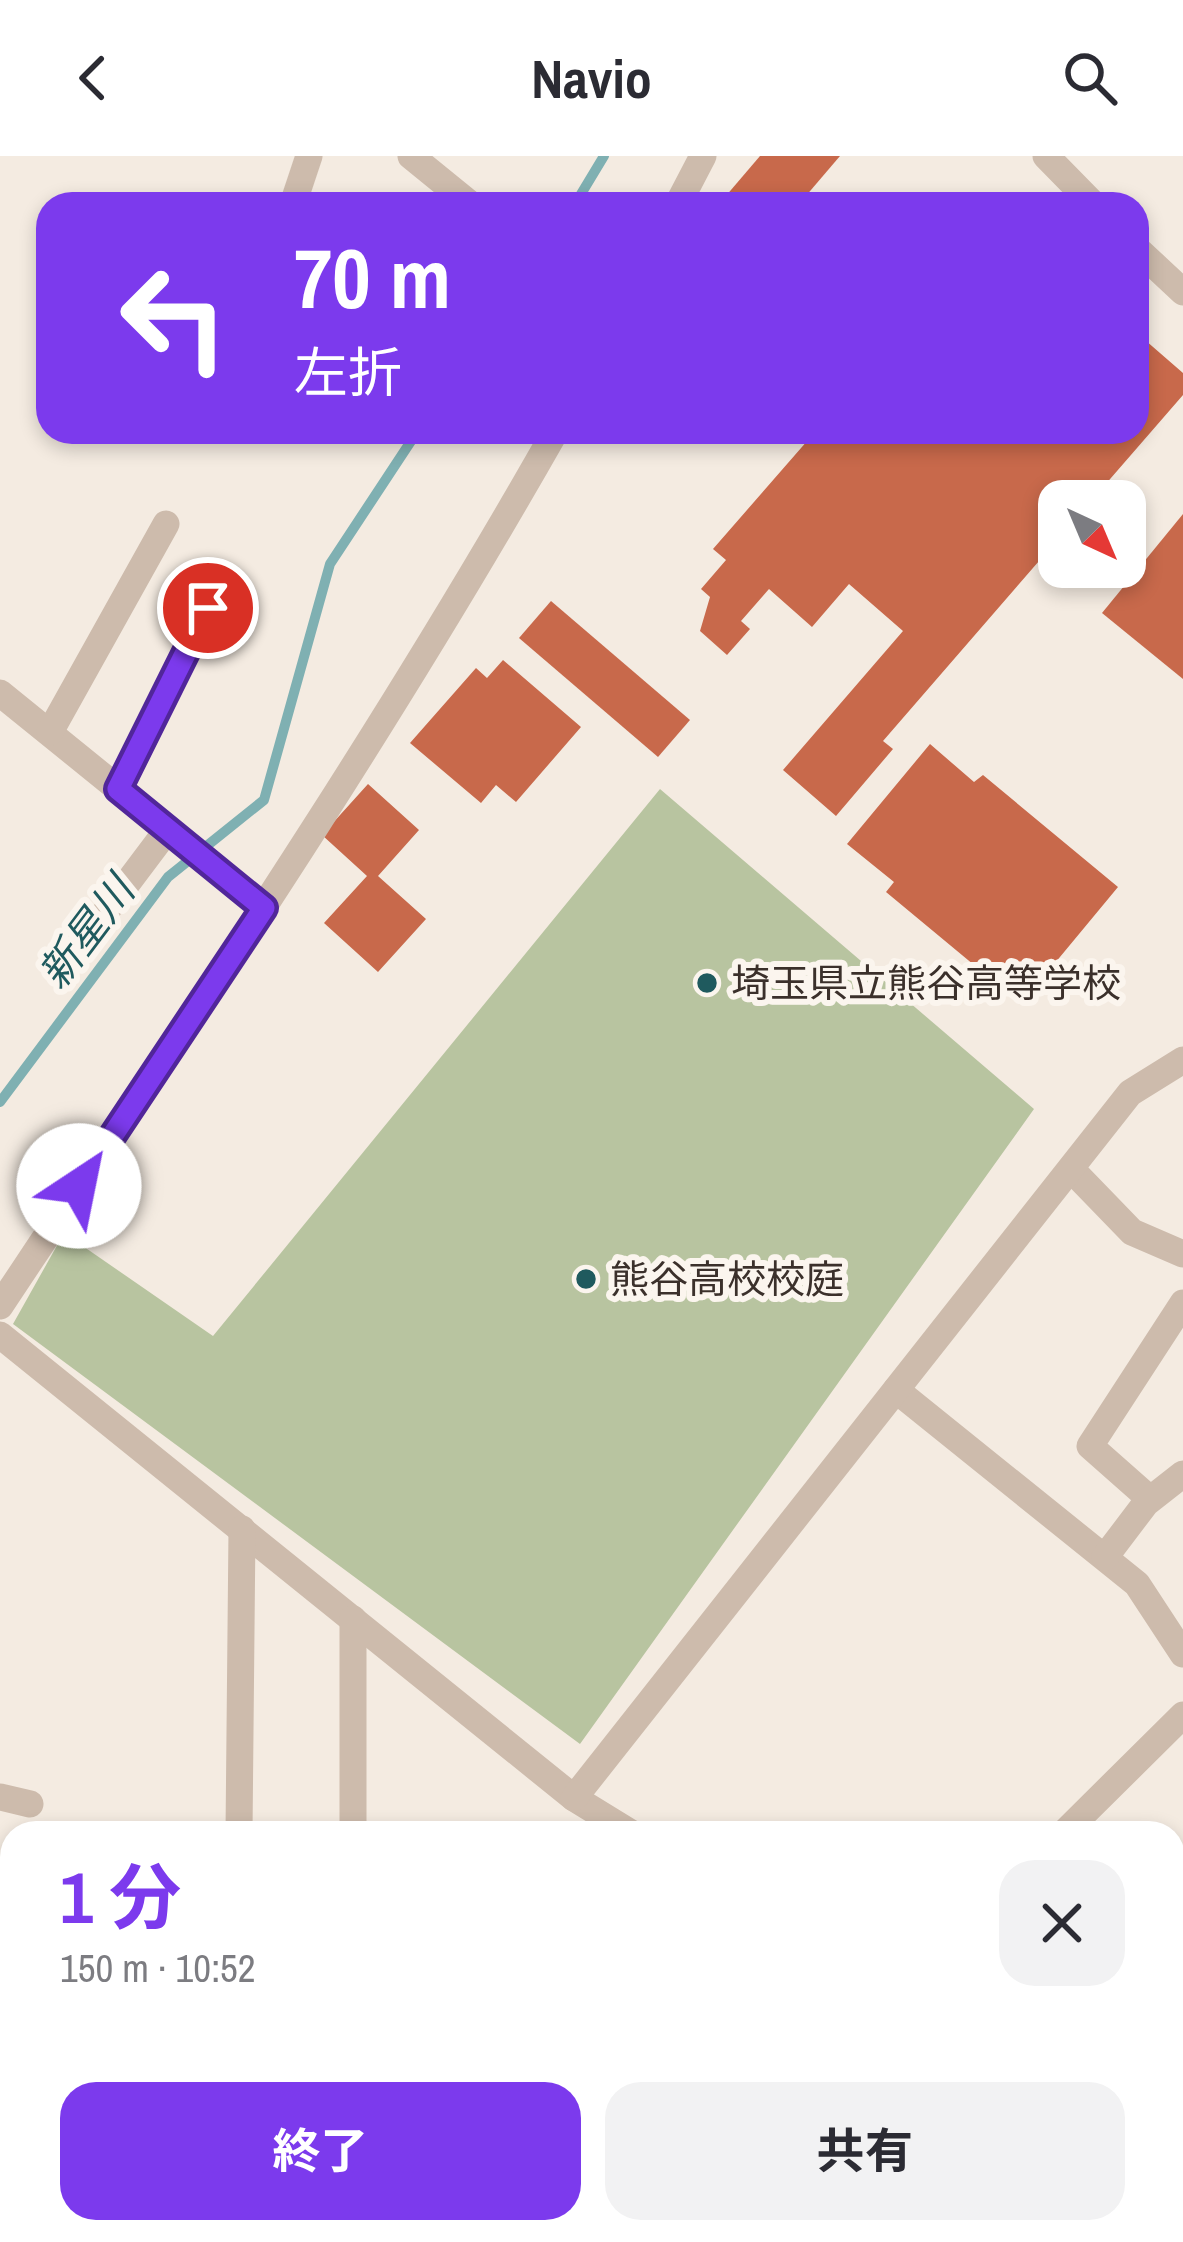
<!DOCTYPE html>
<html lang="ja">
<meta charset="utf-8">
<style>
body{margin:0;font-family:"Archivo Narrow","Noto Sans JP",sans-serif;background:#f2f2f3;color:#2b2b33;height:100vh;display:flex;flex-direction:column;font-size:45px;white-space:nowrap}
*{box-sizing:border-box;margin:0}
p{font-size:39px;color:#7c7c81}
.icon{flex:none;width:66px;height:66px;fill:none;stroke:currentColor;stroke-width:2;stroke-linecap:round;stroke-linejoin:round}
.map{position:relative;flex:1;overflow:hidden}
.details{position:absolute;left:0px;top:1665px;width:1185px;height:423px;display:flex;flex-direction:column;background:#fff;border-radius:36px 36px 0 0;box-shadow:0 6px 18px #0003}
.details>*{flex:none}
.guide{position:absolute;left:36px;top:36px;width:1113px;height:252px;border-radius:36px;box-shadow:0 6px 18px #0003;background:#7c3aed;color:#fff;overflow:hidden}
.needle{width:78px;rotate:136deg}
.buttons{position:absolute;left:1038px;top:324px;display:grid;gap:24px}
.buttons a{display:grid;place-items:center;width:108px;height:108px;border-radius:24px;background:#fff;box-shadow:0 6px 18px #0003;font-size:60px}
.pin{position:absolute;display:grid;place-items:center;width:102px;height:102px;color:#fff;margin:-51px;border:6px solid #fff;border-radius:50%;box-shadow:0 3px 12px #0007}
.me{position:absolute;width:132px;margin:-66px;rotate:34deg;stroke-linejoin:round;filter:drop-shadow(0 0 9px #0008)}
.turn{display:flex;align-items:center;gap:42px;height:252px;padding:0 60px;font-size:54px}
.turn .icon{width:156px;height:156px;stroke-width:2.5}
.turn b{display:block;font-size:84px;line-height:102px}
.round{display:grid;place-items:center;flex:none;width:126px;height:126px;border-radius:36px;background:#f2f2f3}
.overview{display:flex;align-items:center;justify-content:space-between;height:204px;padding:0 60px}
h1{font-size:72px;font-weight:700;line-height:90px;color:#7c3aed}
.action{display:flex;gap:24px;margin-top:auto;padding:24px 60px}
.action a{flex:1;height:138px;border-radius:36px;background:#7c3aed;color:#fff;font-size:48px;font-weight:700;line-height:138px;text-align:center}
.action a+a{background:#f2f2f3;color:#2b2b33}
header{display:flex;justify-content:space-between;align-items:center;height:156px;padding:0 60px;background:#fff;font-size:54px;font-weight:700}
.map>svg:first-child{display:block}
</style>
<header><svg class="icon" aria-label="back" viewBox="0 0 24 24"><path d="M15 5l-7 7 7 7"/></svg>Navio<svg class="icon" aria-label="search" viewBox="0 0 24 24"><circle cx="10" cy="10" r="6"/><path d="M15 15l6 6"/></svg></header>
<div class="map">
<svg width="1183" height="2086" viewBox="0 0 1183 2086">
<rect width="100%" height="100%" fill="#f4ebe1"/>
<path fill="#b8c4a0" d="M660,633L1034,953L580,1588L13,1168L64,1077L213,1180Z"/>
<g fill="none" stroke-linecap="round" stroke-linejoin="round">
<g stroke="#7fb0b2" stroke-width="10">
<path d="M575,48L604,0"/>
<path d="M0,946L168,721L264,644L330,408L417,276"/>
</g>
</g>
<g fill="#c8694b">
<path d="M760,0H840L799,48H719Z"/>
<path d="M1145,184L1183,217V239L1091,345H1059V382L883,585L893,593L836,660L783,614L903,475L849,428L812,471L769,433L741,465L750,473L727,499L700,475L710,441L701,433L726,404L713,393L815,276H1137V193Z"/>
<path d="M1183,358V523L1102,457Z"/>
<path d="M551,445L690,564L658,601L519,482Z"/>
<path d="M503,504L581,571L516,646L496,629L481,647L410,587L476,512L487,522Z"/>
<path d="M930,588L974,626L983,619L1118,731L1021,848L886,736L894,726L847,688Z"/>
<path d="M368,628L419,674L378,720L426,763L378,816L324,767L367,720L322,679Z"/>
<path d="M0,2068L12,2076L41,2086H0Z"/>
</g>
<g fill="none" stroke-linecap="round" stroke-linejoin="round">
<g stroke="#cdbbac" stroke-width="27">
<path d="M411,0L470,48"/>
<path d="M1046,0L1093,48"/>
<path d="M293,48L309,0"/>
<path d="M678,48L703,0"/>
<path d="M1137,93L1183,136"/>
<path d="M0,537L264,751"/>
<path d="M50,576L166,368"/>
<path d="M119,633L209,452"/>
<path d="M68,806L168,673"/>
<path d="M1071,1013L1132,1076L1183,1098"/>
<path d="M0,1150C191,862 385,576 555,276"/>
<path d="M0,1179L574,1642L631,1677"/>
<path d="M896,1234L1137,1428L1183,1498"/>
<path d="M1150,1343L1090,1290L1183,1147"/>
<path d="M1105,1401L1146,1347L1183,1318"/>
<path d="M353,1463V1677"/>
<path d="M0,1641L30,1648"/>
<path d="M574,1642L1130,937L1183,904"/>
<path d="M239,1677L242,1373"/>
<path d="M1064,1677L1183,1559"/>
<path d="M0,1823L12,1834"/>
<path d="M1173,1895L1183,1898"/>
<path d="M148,2076L152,2086"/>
<path d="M520,2076L526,2086"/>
<path d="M933,2076L941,2086"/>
<path d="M730,2086L740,2076"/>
</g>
</g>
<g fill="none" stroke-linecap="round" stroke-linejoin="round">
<g stroke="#51269a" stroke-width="30">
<path id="route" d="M79,1030L264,752L118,633L208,452"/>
</g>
<use href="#route" stroke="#7c3aed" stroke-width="21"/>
</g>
<g fill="#1f5a5e" stroke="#fbf5ee" stroke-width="4.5">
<circle cx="707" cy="827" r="12"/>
<circle cx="586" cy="1123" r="12"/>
</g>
<g text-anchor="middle" stroke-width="12" stroke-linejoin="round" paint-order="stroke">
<g font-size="39" fill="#3b302b" stroke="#fbf5ee" text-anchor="start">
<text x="731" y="841">埼玉県立熊谷高等学校</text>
<text x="610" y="1137">熊谷高校校庭</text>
</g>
<g font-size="42" font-style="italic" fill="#1f5a5e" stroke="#fbf5ee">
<text transform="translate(86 776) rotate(-53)" y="15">新星川</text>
</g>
</g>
</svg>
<div class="buttons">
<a><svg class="needle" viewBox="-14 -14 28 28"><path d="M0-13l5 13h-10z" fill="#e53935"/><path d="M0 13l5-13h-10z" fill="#7c7c81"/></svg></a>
</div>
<div class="pin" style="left:208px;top:452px;background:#d93025"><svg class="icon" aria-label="arrive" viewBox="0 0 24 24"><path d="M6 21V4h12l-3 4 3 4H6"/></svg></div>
<svg class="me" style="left:79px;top:1030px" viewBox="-20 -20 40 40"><circle r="19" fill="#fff"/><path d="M0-13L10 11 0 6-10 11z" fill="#7c3aed"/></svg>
<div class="guide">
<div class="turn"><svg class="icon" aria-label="left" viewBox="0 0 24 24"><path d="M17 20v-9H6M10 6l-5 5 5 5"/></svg><div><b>70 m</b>左折</div></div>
</div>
<section class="details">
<div class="overview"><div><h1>1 分</h1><p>150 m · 10:52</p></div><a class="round"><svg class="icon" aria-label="close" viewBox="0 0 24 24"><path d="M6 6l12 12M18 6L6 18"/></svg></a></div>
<div class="action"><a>終了</a><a>共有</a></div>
</section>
</div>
